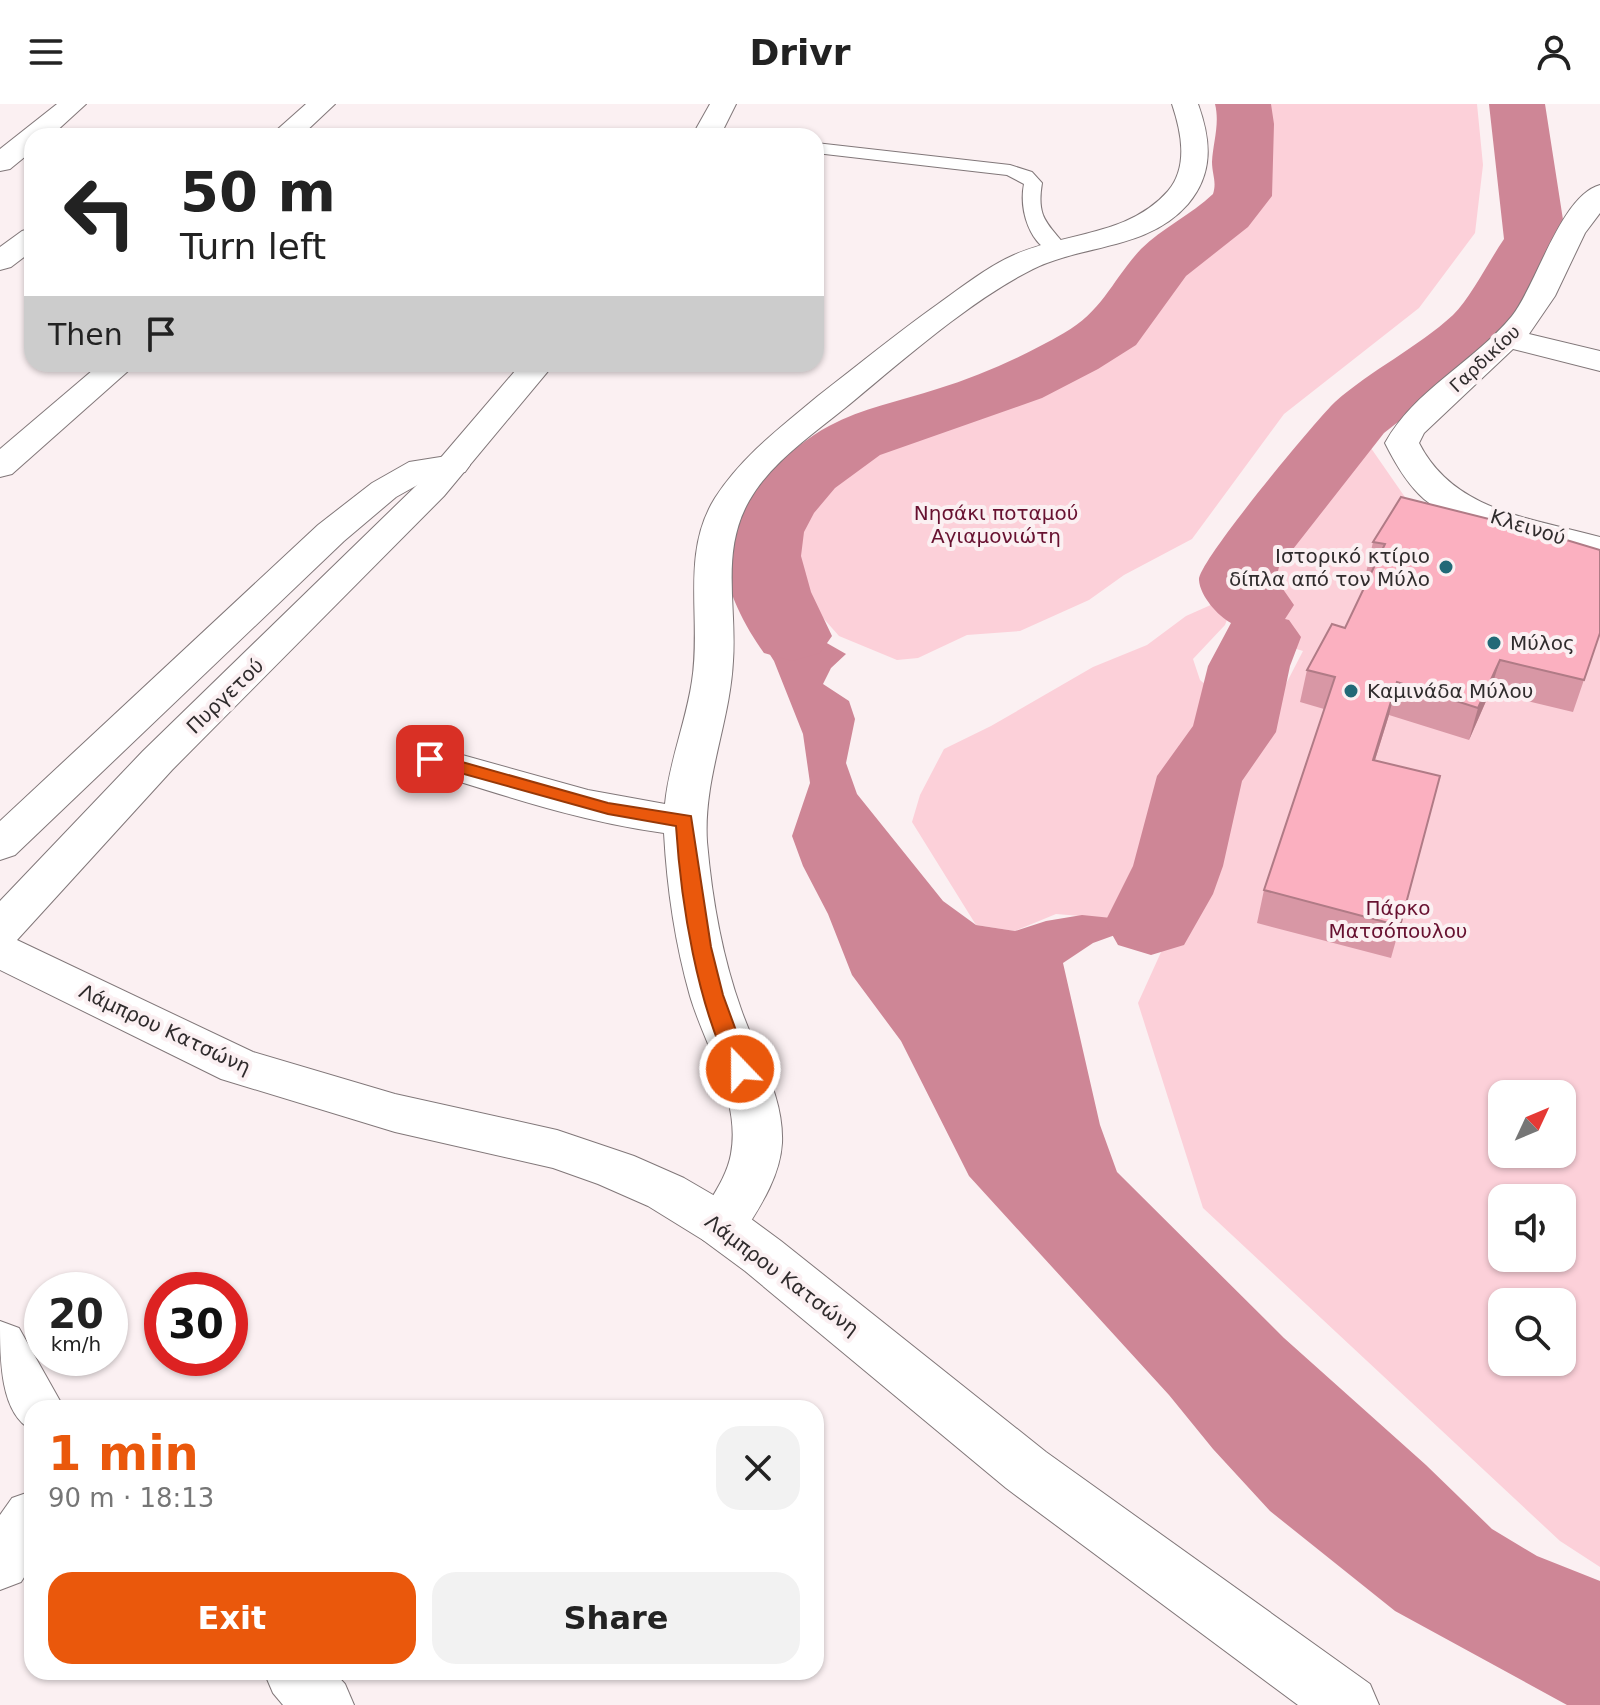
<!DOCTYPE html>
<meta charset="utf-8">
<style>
body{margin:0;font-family:"DejaVu Sans",sans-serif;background:#f2f2f2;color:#222;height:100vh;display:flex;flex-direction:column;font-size:30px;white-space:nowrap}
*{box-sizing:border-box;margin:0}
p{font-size:26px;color:#767676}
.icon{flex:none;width:44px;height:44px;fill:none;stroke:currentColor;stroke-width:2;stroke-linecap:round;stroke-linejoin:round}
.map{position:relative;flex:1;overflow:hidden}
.sheet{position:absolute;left:24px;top:1296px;width:800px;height:280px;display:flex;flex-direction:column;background:#fff;border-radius:24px;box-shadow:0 2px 6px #0004}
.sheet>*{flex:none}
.hud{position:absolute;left:24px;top:24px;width:800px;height:244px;border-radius:24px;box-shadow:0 2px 6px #0004;background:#fff;color:#222;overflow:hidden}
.needle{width:52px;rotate:46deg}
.buttons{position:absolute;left:1488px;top:976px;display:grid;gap:16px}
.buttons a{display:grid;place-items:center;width:88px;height:88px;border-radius:16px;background:#fff;box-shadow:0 2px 6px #0004;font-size:40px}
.speed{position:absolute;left:24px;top:1168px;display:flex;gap:16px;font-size:40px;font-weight:700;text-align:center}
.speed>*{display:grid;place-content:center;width:104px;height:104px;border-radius:50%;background:#fff;box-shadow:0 2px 6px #0004;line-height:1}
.speed small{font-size:20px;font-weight:400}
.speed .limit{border:12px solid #d22;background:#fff;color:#111}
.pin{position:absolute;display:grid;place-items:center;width:68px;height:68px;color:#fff;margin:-34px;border-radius:16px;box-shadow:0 4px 12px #0006}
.me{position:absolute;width:88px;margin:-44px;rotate:338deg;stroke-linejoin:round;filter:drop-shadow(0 0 6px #0008)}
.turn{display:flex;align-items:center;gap:28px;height:168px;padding:0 24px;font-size:36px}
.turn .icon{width:104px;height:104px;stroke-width:2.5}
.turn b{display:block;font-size:56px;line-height:68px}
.then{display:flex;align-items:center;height:76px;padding:0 24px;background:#0003;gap:16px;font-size:30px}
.round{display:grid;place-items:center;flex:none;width:84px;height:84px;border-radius:24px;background:#f2f2f2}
.headline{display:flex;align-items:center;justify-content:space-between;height:136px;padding:0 24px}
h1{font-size:48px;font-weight:800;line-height:60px;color:#ea580c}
.button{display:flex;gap:16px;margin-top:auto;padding:16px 24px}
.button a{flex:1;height:92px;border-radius:24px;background:#ea580c;color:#fff;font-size:32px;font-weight:800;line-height:92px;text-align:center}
.button a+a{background:#f2f2f2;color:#222}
header{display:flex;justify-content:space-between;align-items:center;height:104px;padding:0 24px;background:#fff;font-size:36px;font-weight:800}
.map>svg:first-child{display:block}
</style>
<header><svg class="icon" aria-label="menu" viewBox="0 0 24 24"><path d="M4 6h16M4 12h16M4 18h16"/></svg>Drivr<svg class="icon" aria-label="person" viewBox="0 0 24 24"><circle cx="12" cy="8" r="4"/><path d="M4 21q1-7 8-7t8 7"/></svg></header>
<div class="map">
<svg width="1600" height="1601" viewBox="0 0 1600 1601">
<rect width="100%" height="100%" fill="#fbf0f2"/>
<g fill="#fcd0d9" fill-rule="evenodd">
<path d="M1252,0H1477L1483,61L1475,129L1419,204L1284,310L1192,435L1124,471L1089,496L1020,527L967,531L918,554L897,556L839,532L802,490L789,435L828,381L881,345L1042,292L1114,250L1164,195L1168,177L1177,161L1230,133L1239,125L1249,110L1257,81Z"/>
<path d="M1356,333L1364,334L1416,409L1600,458V1463L1560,1437L1203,1104L1138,899L1258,634L1303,547L1239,527ZM1502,990H1562V1050H1502ZM1502,1094H1562V1154H1502ZM1502,1198H1562V1258H1502Z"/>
<path d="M1213,500L1228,513L1225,521L1193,555L1200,576L1220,593L1229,608L1227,627L1177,680L1158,715L1154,773L1141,817L1056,810L1015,827L976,821L912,718L920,691L944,645L991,622L1093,563L1147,541L1186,512Z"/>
</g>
<path fill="#ce8696" d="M779,530L818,534L846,550L831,564L823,580L849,597L855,615L846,659L857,690L943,797L976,821L1015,827L1046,817L1082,811L1151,818L1093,839L1063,859L1100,1021L1117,1068L1284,1234L1426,1361L1492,1425L1537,1452L1600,1477V1601H1567L1395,1507L1270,1407L1213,1345L1169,1291L969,1072L901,937L852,871L828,810L803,762L792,732L810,679L803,630L774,557L758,532Z"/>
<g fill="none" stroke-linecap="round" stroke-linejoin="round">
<g fill="#ce8696" fill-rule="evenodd">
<path d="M1215,0H1271L1274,20L1272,92L1248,123L1186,172L1136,241L1098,265L1042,294L880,351L835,384L814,409L804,428L801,452L811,488L832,532L820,549L792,557L764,549C744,521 721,479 725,443C729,398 791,342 829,322C862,304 901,297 937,285C982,271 1024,252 1064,229C1103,207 1112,176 1141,145C1162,124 1191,111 1213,90C1217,78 1212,70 1212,58C1213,38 1220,20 1215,0Z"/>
<path d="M1489,0H1545L1566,135L1501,237L1384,329L1279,463L1276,475L1294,501L1285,515L1289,516L1301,533L1290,562L1276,628L1242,677L1223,762L1213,790L1184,841L1151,851L1118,841L1105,818L1133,762L1157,672L1193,622L1208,562L1231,519C1218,512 1200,492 1199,476C1197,459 1316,316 1335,298C1371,266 1417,244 1453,211C1471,193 1489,157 1504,135Z"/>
</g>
<g stroke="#817779" stroke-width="2">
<path id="service" d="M816,39L1010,61L1032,68L1042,79C1036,115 1048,119 1068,145L1058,151C1029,143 1019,105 1024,80L1007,71L816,49Z"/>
</g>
<g stroke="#817779" stroke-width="2">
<g id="minor">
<path d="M57,0H86L51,32H32V47L10,65L0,67V45Z"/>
<path d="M306,0H335L301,32H270Z"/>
<path d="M1172,0H1198C1211,36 1214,69 1188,100C1148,146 1084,140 1033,165C969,197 901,258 845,304C812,331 770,359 749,397C720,448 737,502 733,557C730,619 703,675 707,738C712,795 722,852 741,905C756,949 784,991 782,1039C780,1075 757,1107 739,1136L721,1142L703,1136L696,1121C708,1097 726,1077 731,1050C741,995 705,943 690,892C675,839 667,784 664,729C579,718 497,689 416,664L410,655L416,646L430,642L588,686L665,700C669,658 686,618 692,577C702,515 680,450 715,394C742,352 781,323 818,292C858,261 897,229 938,200C962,183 987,163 1014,151C1065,128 1129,132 1168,87C1189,62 1181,27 1172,0Z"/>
<path d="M1600,81V109L1585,129L1555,192L1529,230L1600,247V267L1513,245L1424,329L1419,339C1454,408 1532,414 1600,433V455C1553,443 1460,426 1424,395C1407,380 1395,359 1385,339C1414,286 1474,258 1512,212C1536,182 1561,91 1600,81Z"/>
<path d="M32,124V147L11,163L0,166V143L22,127Z"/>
<path d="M100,260H136L12,370L0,373V345Z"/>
<path d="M453,351L465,354L470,361L465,368L430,374L396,393L344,437L15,751L0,756V717L318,421L372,379L409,358Z"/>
<path d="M32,1387V1461L21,1478L0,1486V1411L12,1394Z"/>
</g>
</g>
<g stroke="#817779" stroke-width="2">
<g id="tertiary">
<path d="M710,0H736L720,32H692Z"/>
<path d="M521,260H554L444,392L172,666L17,836L253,948L395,990L557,1026L634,1052L684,1074L739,1106L781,1137L1046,1348L1370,1580L1379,1601H1298L1006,1384L745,1167L703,1136L648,1102L598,1080L553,1064L395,1028L221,975L0,866V797L143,647L420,378Z"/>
<path d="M0,1217L19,1224L64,1304H32V1326C0,1310 0,1255 0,1217Z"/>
<path d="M264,1568H334L345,1580L354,1601H283L273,1589Z"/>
</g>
</g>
<use href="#service" fill="#fff" fill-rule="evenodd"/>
<use href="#minor" fill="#fff" fill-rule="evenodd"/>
<use href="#tertiary" fill="#fff" fill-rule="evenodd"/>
</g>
<path fill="#d897a5" d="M1401,393L1600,529L1573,608L1490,588L1469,636L1389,611L1375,656L1400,822L1391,854L1257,819L1264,786L1324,605L1300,598L1307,566L1345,524L1371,471L1366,469L1373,438Z"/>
<g fill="#b07b86">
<path d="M1500,556L1490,588L1469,636L1478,604Z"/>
<path d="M1397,578L1389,611L1365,688L1373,656Z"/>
</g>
<path fill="#fbb0c0" stroke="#b07b86" stroke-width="2" d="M1401,393L1533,426L1600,446V529L1584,576L1500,556L1478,604L1397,578L1373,656L1440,672L1400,822L1264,786L1335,573L1307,566L1332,520L1345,524L1385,440L1373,438Z"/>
<path fill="#ea580c" stroke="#983908" stroke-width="2" d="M430,649L608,699L691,712L711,843L723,891L750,965L747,971H733C697,902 681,799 676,722L608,710L424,659L422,655L424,651Z"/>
<g fill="#226977" stroke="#fbf0f2" stroke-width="3">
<circle cx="1446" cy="463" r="8"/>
<circle cx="1494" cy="539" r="8"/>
<circle cx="1351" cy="587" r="8"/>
</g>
<g text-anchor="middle" stroke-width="8" stroke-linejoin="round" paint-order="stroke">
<g font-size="18" fill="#302c2d" stroke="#fbf0f2">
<text transform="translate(1485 255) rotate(-43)" y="6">Γαρδικίου</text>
</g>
<g font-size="20" fill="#671130" stroke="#fbf0f2">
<text x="996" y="416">Νησάκι ποταμού<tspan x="996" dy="23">Αγιαμονιώτη</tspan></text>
<text x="1398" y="811">Πάρκο<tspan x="1398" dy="23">Ματσόπουλου</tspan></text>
</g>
<g font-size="20" fill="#302c2d" stroke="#fbf0f2">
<text transform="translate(1528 423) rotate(17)" y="7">Κλεινού</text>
<text transform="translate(225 592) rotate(-44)" y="7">Πυργετού</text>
<text transform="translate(165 925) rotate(25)" y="7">Λάμπρου Κατσώνη</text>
<text transform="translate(782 1171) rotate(37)" y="7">Λάμπρου Κατσώνη</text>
</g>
<g font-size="20" fill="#302c2d" stroke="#fbf0f2" text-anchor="start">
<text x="1430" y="459" text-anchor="end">Ιστορικό κτίριο<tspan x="1430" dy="23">δίπλα από τον Μύλο</tspan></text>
<text x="1510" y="546">Μύλος</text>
<text x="1367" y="594">Καμινάδα Μύλου</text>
</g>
</g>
</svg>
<div class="buttons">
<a><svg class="needle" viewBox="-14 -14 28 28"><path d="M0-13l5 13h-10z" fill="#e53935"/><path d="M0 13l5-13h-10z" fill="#767676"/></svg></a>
<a><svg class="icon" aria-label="sound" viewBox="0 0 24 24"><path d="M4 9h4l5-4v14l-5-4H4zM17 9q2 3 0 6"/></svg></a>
<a><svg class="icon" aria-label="search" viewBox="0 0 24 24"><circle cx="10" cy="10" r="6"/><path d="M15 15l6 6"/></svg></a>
</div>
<div class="speed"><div>20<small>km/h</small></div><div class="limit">30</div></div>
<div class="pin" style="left:430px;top:655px;background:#d93025"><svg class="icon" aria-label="arrive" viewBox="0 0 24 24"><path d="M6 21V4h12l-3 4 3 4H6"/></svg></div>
<svg class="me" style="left:740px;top:965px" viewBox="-20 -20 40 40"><circle r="17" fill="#ea580c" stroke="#fff" stroke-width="3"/><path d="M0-11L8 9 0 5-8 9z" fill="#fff"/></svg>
<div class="hud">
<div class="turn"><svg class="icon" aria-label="left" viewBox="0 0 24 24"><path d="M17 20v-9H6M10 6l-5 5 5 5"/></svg><div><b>50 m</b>Turn left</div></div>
<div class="then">Then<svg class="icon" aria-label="arrive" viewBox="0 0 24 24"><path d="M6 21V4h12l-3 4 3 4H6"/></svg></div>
</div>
<section class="sheet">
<div class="headline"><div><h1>1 min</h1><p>90 m · 18:13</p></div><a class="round"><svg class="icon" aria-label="close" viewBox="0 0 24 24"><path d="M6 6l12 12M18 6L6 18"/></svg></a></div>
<div class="button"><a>Exit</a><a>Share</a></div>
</section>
</div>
